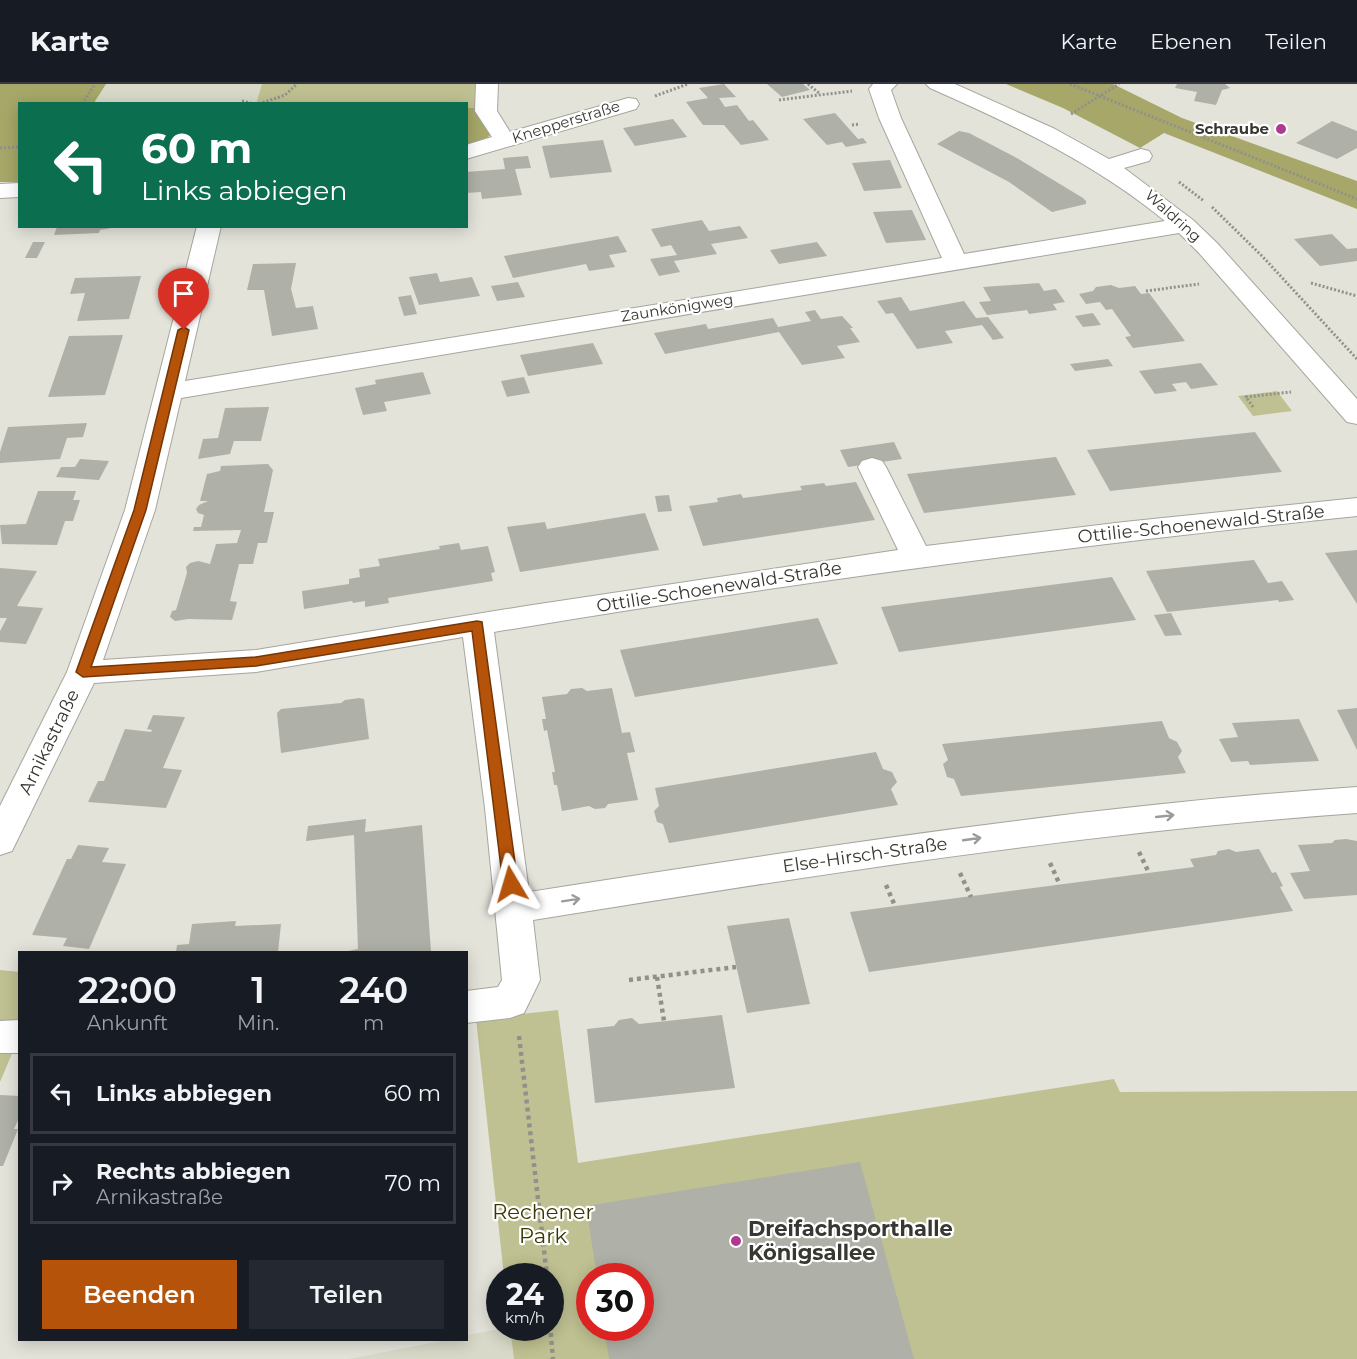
<!DOCTYPE html>
<html lang="de">
<meta charset="utf-8">
<style>
body{margin:0;font-family:Montserrat,sans-serif;background:#242831;color:#f1f3f6;height:100vh;display:flex;flex-direction:column;font-size:22px;white-space:nowrap}
*{box-sizing:border-box;margin:0}
p{font-size:20px;color:#9ea1a6}
.icon{flex:none;width:33px;height:33px;fill:none;stroke:currentColor;stroke-width:2;stroke-linecap:round;stroke-linejoin:round}
.map{position:relative;flex:1;overflow:hidden}
.sheet{position:absolute;left:18px;top:867px;width:450px;height:390px;display:flex;flex-direction:column;background:#171b24;border-radius:0px;box-shadow:0 3px 15px #0003}
.sheet>*{flex:none}
.hud{position:absolute;left:18px;top:18px;width:450px;height:126px;border-radius:0px;box-shadow:0 3px 15px #0003;background:#0b6e4f;color:#fff;overflow:hidden}
.speed{position:absolute;left:486px;top:1179px;display:flex;gap:12px;font-size:30px;font-weight:700;text-align:center}
.speed>*{display:grid;place-content:center;width:78px;height:78px;border-radius:50%;background:#171b24;box-shadow:0 3px 15px #0003;line-height:1}
.speed small{font-size:15px;font-weight:400}
.speed .limit{border:9px solid #d22;background:#fff;color:#111}
.pin{position:absolute;display:grid;place-items:center;width:51px;height:51px;color:#fff;margin:-62px -26px;border-radius:50% 50% 50% 0;rotate:-45deg;box-shadow:0 0 6px #0007}
.pin .icon{rotate:45deg}
.me{position:absolute;width:66px;margin:-33px;rotate:353deg;stroke-linejoin:round;filter:drop-shadow(0 0 4px #0008)}
.turn{display:flex;align-items:center;gap:21px;height:126px;padding:0 24px;font-size:27px}
.turn .icon{width:78px;height:78px;stroke-width:2.5}
.turn b{display:block;font-size:42px;line-height:51px}
.eta{display:flex;justify-content:space-evenly;align-items:center;height:102px;text-align:center}
.eta b{font-size:36px;font-weight:600;line-height:42px}
.button{display:flex;gap:12px;margin-top:auto;padding:12px 24px}
.button a{flex:1;height:69px;border-radius:0px;background:#b45309;color:#fff;font-size:24px;font-weight:600;line-height:69px;text-align:center}
.button a+a{background:#242831;color:#f1f3f6}
ul{padding:0;list-style:none}
li{display:flex;align-items:center;gap:18px;height:81px;margin:0 12px 9px;padding:0 12px;border:3px solid #363941;border-radius:0px}
li div{flex:1}
li b{display:block;font-size:22px}
li em{font-style:normal}
header{display:flex;align-items:center;gap:36px;box-sizing:border-box;height:84px;padding:0 30px;background:#171b24;border-bottom:2px solid #363941}
header strong{font-size:28px}
nav{display:flex;gap:33px;margin-inline-start:auto;font-size:21px}
.map>svg:first-child{display:block}
</style>
<header>
<strong>Karte</strong>
<nav><a>Karte</a><a>Ebenen</a><a>Teilen</a></nav>
</header>
<div class="map">
<svg width="1357" height="1275" viewBox="0 0 1357 1275">
<rect width="100%" height="100%" fill="#e3e3da"/>
<g fill="#d8d9c8">
<path d="M106,0H262L256,19L94,20Z"/>
<path d="M506,1244H510L514,1275H349L446,1256H466L467,1251Z"/>
</g>
<g fill="#bfc192" fill-rule="evenodd">
<path d="M262,0H482L477,24H467L466,20H256Z"/>
<path d="M1277,307L1292,327L1253,332L1238,312Z"/>
<path d="M0,886L20,888L19,953L0,998Z"/>
<path d="M558,926L578,1079L1114,995L1120,1008L1357,1007V1275H514L510,1244H550V1192H504L476,935ZM590,1192H640V1244H590Z"/>
</g>
<g fill="#a6a768">
<path d="M0,0H106L94,19L20,20L19,98H0Z"/>
<path d="M1006,0H1113L1182,34L1357,97V125L1164,49L1140,64L1063,24Z"/>
<path d="M467,24H477L491,50L485,56L467,61Z"/>
</g>
<g fill="#afb0a7">
<path d="M724,0L736,13L719,14L725,23L737,21L749,37L753,36L769,56L741,61L724,41H703L686,18L708,14L699,4Z"/>
<path d="M767,0H803L810,6L782,13Z"/>
<path d="M1177,0H1225L1230,4L1222,6L1216,21L1194,17L1197,8L1175,4Z"/>
<path d="M835,29L858,55L863,54L867,59L846,63L842,58L827,61L803,35Z"/>
<path d="M673,35L687,53L635,62L623,44Z"/>
<path d="M1332,37L1357,47V64L1337,75L1296,59Z"/>
<path d="M959,47L969,49L1015,73L1083,114L1086,117V120L1052,128L1009,98L937,60Z"/>
<path d="M603,56L612,88L550,94L542,62Z"/>
<path d="M528,72L531,84L515,85L522,111L482,115L481,108L466,109V88L505,85L503,74Z"/>
<path d="M890,76L902,104L864,107L852,79Z"/>
<path d="M912,126L926,156L886,159L873,128Z"/>
<path d="M702,136L709,147L740,142L748,154L711,160L717,170L674,177L680,188L659,192L650,175L677,171L671,161L661,163L651,145Z"/>
<path d="M123,142L100,146L99,149L54,151L57,143Z"/>
<path d="M1332,150L1347,165L1357,164V177L1320,182L1294,155Z"/>
<path d="M618,152L627,168L609,171L615,183L589,187L586,180L513,194L504,172Z"/>
<path d="M33,158H45L37,174H25Z"/>
<path d="M817,158L827,172L779,180L770,166Z"/>
<path d="M296,179L291,205L296,224L313,222L318,245L272,252L264,206H247L253,180Z"/>
<path d="M437,189L440,198L472,193L480,212L419,221L409,193Z"/>
<path d="M141,192L129,235L77,237L85,209L70,210L75,194Z"/>
<path d="M518,198L525,213L497,217L491,202Z"/>
<path d="M1039,199L1044,207L1056,205L1065,218L1053,220L1057,226L1029,230L1027,226L987,231L979,218L991,217L983,203Z"/>
<path d="M1111,201L1119,204L1135,202L1141,210L1149,209L1185,257L1133,264L1125,253L1131,252L1112,225L1106,226L1100,218L1086,220L1079,210L1093,207L1096,203Z"/>
<path d="M411,211L417,230L404,232L398,213Z"/>
<path d="M901,213L910,227L964,217L976,234L988,233L1004,254L993,256L982,241L945,247L953,259L917,265L893,229L886,230L877,217Z"/>
<path d="M815,226L821,235L842,232L853,244H850L860,258L837,262L845,274L802,281L779,248L665,270L654,249L706,240L708,245L773,234L778,243L811,237L805,228Z"/>
<path d="M1093,229L1101,241L1083,243L1075,232Z"/>
<path d="M123,251L105,311L48,313L69,252Z"/>
<path d="M593,259L603,280L528,292L520,271Z"/>
<path d="M1108,275L1113,282L1075,287L1070,280Z"/>
<path d="M1201,279L1218,301L1191,305L1186,298L1172,300L1177,307L1155,310L1139,287Z"/>
<path d="M423,288L431,310L384,318L387,327L363,331L355,304L376,300L375,296Z"/>
<path d="M524,293L530,309L507,313L501,297Z"/>
<path d="M269,323L261,357H234L230,370L198,375L203,355L218,354L225,324Z"/>
<path d="M87,339L83,353L67,354L60,375L0,379V368L8,343Z"/>
<path d="M1255,348L1282,388L1110,407L1087,366Z"/>
<path d="M894,358L902,375L848,383L840,366Z"/>
<path d="M1056,373L1076,411L924,429L907,390Z"/>
<path d="M80,375L109,377L99,396L56,393L61,383H75Z"/>
<path d="M268,380L273,386L264,428H274L267,459H258L253,480H239L230,517L237,518L232,536L188,535L175,537L170,533L172,527L176,526L187,489L186,483L190,479L198,477L210,480L216,460L237,459L241,446L193,447L194,443H201L204,431L198,429L196,425L199,421L208,417H200L207,390L220,387L221,382Z"/>
<path d="M856,398L875,436L703,462L689,422L718,418L717,414L741,410L743,414L802,406L800,402L824,399L826,402Z"/>
<path d="M38,407H76L73,416H80L73,437H65L57,461L2,460L0,441L26,440Z"/>
<path d="M669,411L672,427L658,428L655,412Z"/>
<path d="M645,429L659,466L520,488L507,443L545,438L547,445Z"/>
<path d="M459,459L461,466L488,462L495,488L491,489L493,497L388,514L389,519L365,523V517L353,519L352,517L304,525L302,507L349,500V495L360,493L359,485L380,482L378,475L440,465L439,462Z"/>
<path d="M1357,466V520L1325,469Z"/>
<path d="M1254,476L1268,499L1282,497L1294,516L1279,518L1278,516L1167,528L1146,487Z"/>
<path d="M0,484L37,487L17,522L43,524L26,560L0,558V547L7,534H0Z"/>
<path d="M1112,493L1136,536L899,568L881,523Z"/>
<path d="M1171,529L1182,551L1165,552L1154,531Z"/>
<path d="M818,534L838,580L635,613L620,566Z"/>
<path d="M582,604L587,607L612,604L622,649L630,648L635,668L627,669L638,716L608,720L605,724L595,725L589,722L562,727L557,701H554L552,688H555L547,646L544,647L542,635H546L542,613L567,610L571,605Z"/>
<path d="M359,614L364,615L369,655L281,669L277,629L281,625L341,619L345,616Z"/>
<path d="M1357,624V666L1337,626Z"/>
<path d="M153,631L185,633L163,684L182,686L166,724L88,718L98,697H104L125,645L151,648L152,646L147,645Z"/>
<path d="M1299,635L1319,677L1250,681L1248,677L1231,678L1219,655L1238,653L1232,639Z"/>
<path d="M1162,637L1169,654L1177,658L1182,667L1178,673L1186,689L961,712L954,695L947,693L943,680L948,676L942,660Z"/>
<path d="M876,668L883,685L892,688L897,698L891,705L898,721L669,759L663,740L657,738L654,727L659,722L655,704Z"/>
<path d="M366,735L365,748L422,741L431,868H344L358,865L354,751L306,757L308,742Z"/>
<path d="M1346,755L1357,757V811L1304,815L1290,789L1310,787L1298,761L1332,759L1335,756Z"/>
<path d="M78,761L109,764L102,778L126,780L89,865L63,862L67,854L32,851L67,775H71Z"/>
<path d="M1229,765L1236,768L1259,765L1272,789L1276,788L1283,802L1280,803L1293,827L869,888L850,828L1194,783L1190,775L1216,771L1218,767Z"/>
<path d="M789,834L810,920L747,929L727,842Z"/>
<path d="M236,837L235,842L281,840L278,868H176L177,861L189,860L192,840Z"/>
<path d="M722,931L735,1004L595,1019L587,945L614,942L619,936L632,934L639,940Z"/>
<path d="M0,1011L20,1012V1032L14,1045H18L3,1082H0Z"/>
<path d="M860,1078L914,1275H609L604,1244H640V1192H597L586,1122Z"/>
</g>
<g fill="none" stroke-linecap="round" stroke-linejoin="round">
<g stroke="#a5a69d" stroke-width="2">
<g id="minor">
<path d="M476,0H498L497,27L510,48L628,14L636,15L639,20L636,25L466,75V61L492,53L475,27Z"/>
<path d="M873,0H897L891,6L901,34L964,170L1165,137C1094,79 1014,41 930,4L926,0H955L1055,45L1109,75L1141,65L1149,67L1152,72L1149,77L1124,84L1193,136L1217,159L1357,315V340L1347,338L1199,169L1179,149L181,314L155,426L103,576L256,566L526,522L898,466L858,383L862,377L872,374L882,377L886,383L926,462L1124,438L1357,414V432C1068,462 780,500 494,548L529,808C805,765 1079,722 1357,703V729C1080,749 807,792 533,836L540,896L524,929L510,934L466,939V907L498,903L502,896L485,724L463,553L256,588L94,599L12,767L0,771V722L67,588L125,426L197,142H221L185,297L942,174L879,34L869,5Z"/>
<path d="M20,99V113L0,114V100Z"/>
<path d="M20,936V969H0V937Z"/>
</g>
</g>
<g stroke="#91918b" stroke-width="3" stroke-dasharray="2 2" stroke-linecap="butt">
<path d="M808,0L820,10"/>
<path d="M1070,0L1357,115"/>
<path d="M655,12L688,0"/>
<path d="M779,16L852,7"/>
<path d="M242,17L254,20"/>
<path d="M82,20L95,0"/>
<path d="M259,20L285,11L297,0"/>
<path d="M1071,30L1119,0"/>
<path d="M852,41L860,40"/>
<path d="M0,64L20,63"/>
<path d="M1179,98L1204,117"/>
<path d="M1212,123L1263,173L1357,275"/>
<path d="M1311,199L1357,212"/>
<path d="M1146,207L1199,200"/>
<path d="M1253,323L1246,313L1291,308"/>
</g>
<g stroke="#91918b" stroke-width="4.5" stroke-dasharray="4 4" stroke-linecap="butt">
<path d="M1139,768L1149,789"/>
<path d="M1050,779L1060,801"/>
<path d="M960,789L971,813"/>
<path d="M886,801L895,822"/>
<path d="M657,893L664,937"/>
<path d="M629,896L736,883"/>
<path d="M519,952L547,1192"/>
<path d="M550,1241L553,1275"/>
</g>
<use href="#minor" fill="#fff" fill-rule="evenodd"/>
</g>
<defs><path id="oneway-shaft" d="M-6 0H5M1.5-3L5.5 0L1.5 3" fill="none" stroke-width="1.6" stroke-linecap="round" stroke-linejoin="round" transform="scale(1.5)"/></defs>
<g stroke="#9b9b9a">
<use href="#oneway-shaft" transform="translate(1165 732) rotate(-6)"/>
<use href="#oneway-shaft" transform="translate(972 755) rotate(-8)"/>
<use href="#oneway-shaft" transform="translate(571 816) rotate(-9)"/>
</g>
<path fill="#b45309" stroke="#753606" stroke-width="1.5" d="M184,243L189,246L146,426L91,583L256,573L477,537L482,538L518,800L516,804H505L503,800L472,547L256,582L83,593L76,588L134,426L178,246Z"/>
<g fill="#ad3993" stroke="#fffffe" stroke-width="2">
<circle cx="1281" cy="45" r="6"/>
<circle cx="736" cy="1157" r="6"/>
</g>
<g text-anchor="middle" stroke-width="4.5" stroke-linejoin="round" paint-order="stroke">
<g font-size="15" fill="#373734" stroke="#fffffe">
<text transform="translate(566 38) rotate(-17)" y="5">Knepperstraße</text>
<text transform="translate(1173 132) rotate(42)" y="5">Waldring</text>
<text transform="translate(677 224) rotate(-9)" y="5">Zaunkönigweg</text>
</g>
<g font-size="15" font-weight="bold" fill="#373734" stroke="#fffffe" text-anchor="end">
<text x="1269" y="50">Schraube</text>
</g>
<g font-size="18" fill="#373734" stroke="#fffffe">
<text transform="translate(1201 440) rotate(-6)" y="6">Ottilie-Schoenewald-Straße</text>
<text transform="translate(719 503) rotate(-9)" y="6">Ottilie-Schoenewald-Straße</text>
<text transform="translate(49 658) rotate(-64)" y="6">Arnikastraße</text>
<text transform="translate(865 771) rotate(-8)" y="6">Else-Hirsch-Straße</text>
</g>
<g font-size="21" fill="#3a3905" stroke="#fffffe">
<text x="543" y="1135">Rechener<tspan x="543" dy="24">Park</tspan></text>
</g>
<g font-size="21" font-weight="bold" fill="#373734" stroke="#fffffe" text-anchor="start">
<text x="748" y="1152">Dreifachsporthalle<tspan x="748" dy="24">Königsallee</tspan></text>
</g>
</g>
</svg>
<div class="speed"><div>24<small>km/h</small></div><div class="limit">30</div></div>
<div class="pin" style="left:184px;top:246px;background:#d93025"><svg class="icon" aria-label="arrive" viewBox="0 0 24 24"><path d="M6 21V4h12l-3 4 3 4H6"/></svg></div>
<svg class="me" style="left:511px;top:800px" viewBox="-20 -20 40 40"><path d="M0-17L14 15 0 8-14 15z" fill="#b45309" stroke="#fff" stroke-width="4"/></svg>
<div class="hud">
<div class="turn"><svg class="icon" aria-label="left" viewBox="0 0 24 24"><path d="M17 20v-9H6M10 6l-5 5 5 5"/></svg><div><b>60 m</b>Links abbiegen</div></div>
</div>
<section class="sheet">
<div class="eta">
<div><b>22:00</b><p>Ankunft</p></div>
<div><b>1</b><p>Min.</p></div>
<div><b>240</b><p>m</p></div>
</div>
<ul>
<li><svg class="icon" aria-label="left" viewBox="0 0 24 24"><path d="M17 20v-9H6M10 6l-5 5 5 5"/></svg><div><b>Links abbiegen</b></div><em>60 m</em></li>
<li><svg class="icon" aria-label="right" viewBox="0 0 24 24"><path d="M7 20v-9h11M14 6l5 5-5 5"/></svg><div><b>Rechts abbiegen</b><p>Arnikastraße</p></div><em>70 m</em></li>
</ul>
<div class="button"><a>Beenden</a><a>Teilen</a></div>
</section>
</div>
